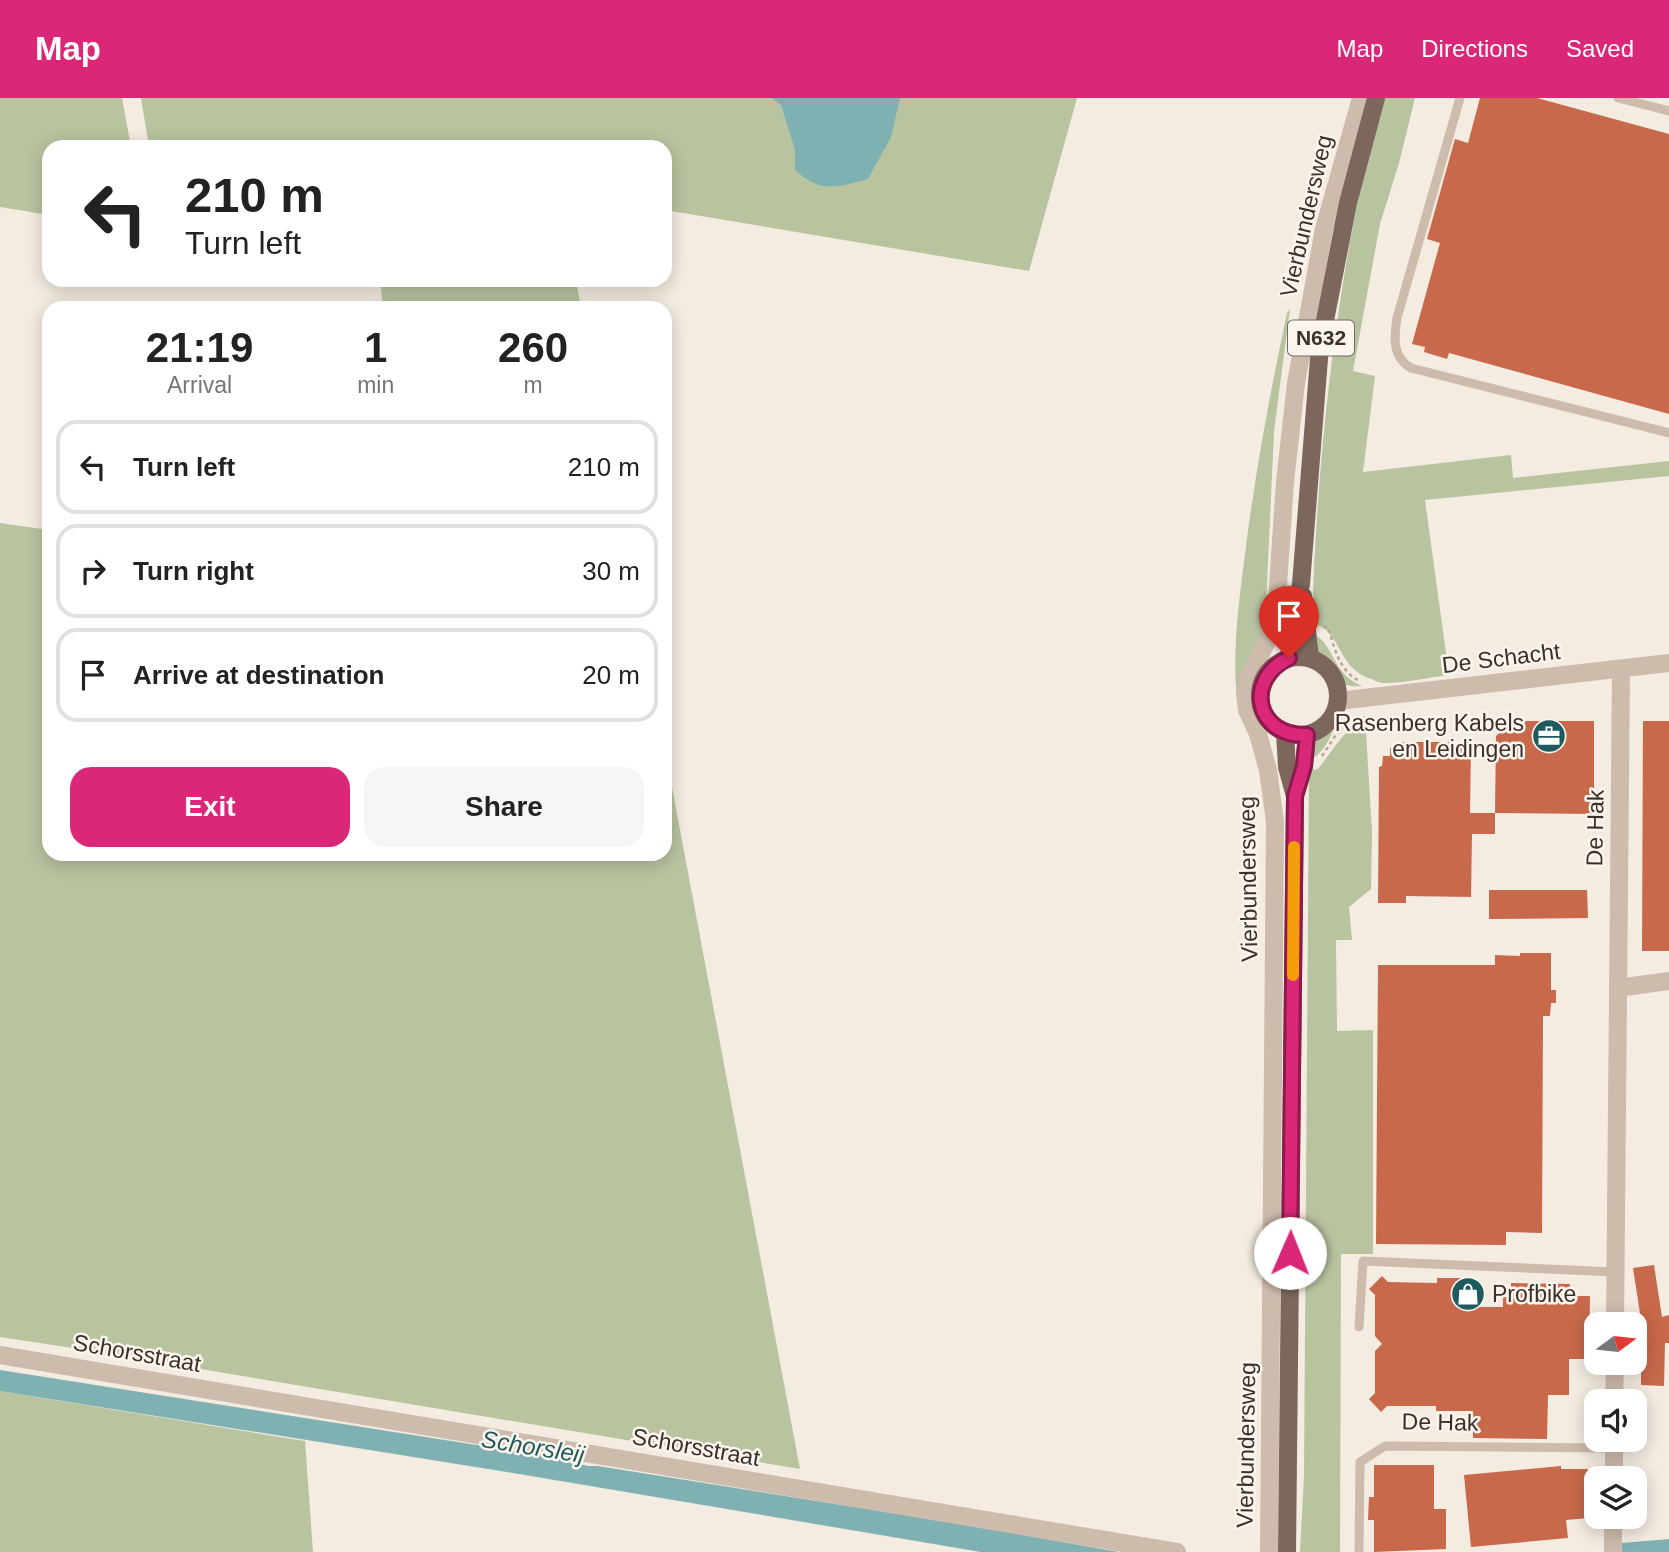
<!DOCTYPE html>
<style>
body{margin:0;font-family:Helvetica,sans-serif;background:#f6f6f6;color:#222;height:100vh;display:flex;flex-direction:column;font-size:26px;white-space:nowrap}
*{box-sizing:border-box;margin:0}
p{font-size:23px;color:#767676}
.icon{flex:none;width:38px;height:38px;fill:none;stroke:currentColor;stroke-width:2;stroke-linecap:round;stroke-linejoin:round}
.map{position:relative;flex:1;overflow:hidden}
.drawer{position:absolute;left:42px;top:203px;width:630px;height:560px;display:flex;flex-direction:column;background:#fff;border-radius:21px;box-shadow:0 4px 18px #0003}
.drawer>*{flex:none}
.hud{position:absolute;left:42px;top:42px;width:630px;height:147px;border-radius:21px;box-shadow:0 4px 18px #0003;background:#fff;color:#222;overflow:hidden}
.needle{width:46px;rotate:75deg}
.controls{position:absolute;left:1584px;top:1214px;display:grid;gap:14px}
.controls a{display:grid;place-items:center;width:63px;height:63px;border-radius:14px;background:#fff;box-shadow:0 4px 18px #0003;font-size:35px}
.pin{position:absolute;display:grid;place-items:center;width:60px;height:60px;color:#fff;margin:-72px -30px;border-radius:50% 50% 50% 0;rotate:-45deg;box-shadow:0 0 7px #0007}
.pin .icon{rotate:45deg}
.me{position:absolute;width:77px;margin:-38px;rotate:1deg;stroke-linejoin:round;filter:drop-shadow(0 0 5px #0008)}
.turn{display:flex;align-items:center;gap:24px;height:147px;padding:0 28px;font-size:32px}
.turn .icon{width:91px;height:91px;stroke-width:2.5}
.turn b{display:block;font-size:49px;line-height:60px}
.eta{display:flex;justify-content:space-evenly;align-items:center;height:119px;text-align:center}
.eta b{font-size:42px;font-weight:800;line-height:49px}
.cta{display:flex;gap:14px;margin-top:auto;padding:14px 28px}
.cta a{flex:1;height:80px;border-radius:21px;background:#db2777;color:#fff;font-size:28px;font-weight:800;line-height:80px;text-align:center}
.cta a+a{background:#f6f6f6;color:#222}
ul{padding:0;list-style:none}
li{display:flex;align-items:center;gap:21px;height:94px;margin:0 14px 10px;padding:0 14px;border:4px solid #e0e0e0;border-radius:21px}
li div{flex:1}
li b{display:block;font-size:26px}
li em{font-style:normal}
header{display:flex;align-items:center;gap:42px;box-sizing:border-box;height:98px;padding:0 35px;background:#db2777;color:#fff}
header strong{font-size:33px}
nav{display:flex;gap:38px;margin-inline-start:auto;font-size:24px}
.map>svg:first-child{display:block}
</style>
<header>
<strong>Map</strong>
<nav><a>Map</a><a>Directions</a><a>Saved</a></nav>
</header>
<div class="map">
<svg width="1669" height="1454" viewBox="0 0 1669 1454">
<rect width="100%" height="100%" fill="#f4ebe1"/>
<g fill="#b8c4a0">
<path d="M0,0H122L131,49H49V117L0,109Z"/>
<path d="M141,0H1077L1029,173L665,112V49H149Z"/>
<path d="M1384,0H1415L1399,65L1380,126L1353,273L1375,278L1363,374L1511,357L1513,380L1669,363V378L1425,402L1449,577C1431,579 1400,586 1383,585C1378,585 1373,581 1368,580C1336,567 1343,534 1312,525C1316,380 1332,224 1362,82C1368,54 1377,27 1384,0Z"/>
<path d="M380,182H576L581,210H383Z"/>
<path d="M1290,211L1274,333L1265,530L1237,600C1232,553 1239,503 1245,456C1255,376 1270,294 1287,215Z"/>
<path d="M0,425L49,432V756H665V652L800,1371L86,1252L0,1239Z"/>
<path d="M1311,535C1335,544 1330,575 1362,588C1336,591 1333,573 1314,561Z"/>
<path d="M1365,618L1372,734L1371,791L1349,809L1352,842H1336L1337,933L1373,932V1156H1341L1340,1454H1300L1304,1378L1309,672L1318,671L1342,639Z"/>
<path d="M1335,621C1335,635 1323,655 1311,662C1314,645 1320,630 1335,621Z"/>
<path d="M0,1293L305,1343L313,1454H0Z"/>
</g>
<g fill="#7fb0b2">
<path d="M772,0H900L891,39L868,81C837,89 821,96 795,72V52L781,7Z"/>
<path d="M0,1272L547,1358L588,1368H598L961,1426L1119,1454H981L513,1375L0,1293Z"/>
<path d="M1669,1441V1454H1621L1622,1445Z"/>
</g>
<g fill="#c8694b">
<path d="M1480,0H1537L1669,36V316L1449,255L1447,261L1424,254L1425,249L1412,246L1440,145L1427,141L1455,41L1468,45Z"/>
<path d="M1511,623H1594V716L1495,715L1496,638L1502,632V626H1508Z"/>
<path d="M1643,623H1669V853H1642Z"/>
<path d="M1398,644H1449V647H1471L1470,715H1495V736H1472L1471,799L1406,798V805H1378L1379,669L1382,668L1383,658H1390V650H1398Z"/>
<path d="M1489,792H1587L1588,820L1489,821Z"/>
<path d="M1520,855H1551V892H1556V905H1551L1550,918H1543L1542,1135L1506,1134V1147L1376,1146L1378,867H1495V857L1520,858Z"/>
<path d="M1654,1167L1662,1219L1669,1217V1245H1665L1664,1288L1641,1287V1249L1638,1250L1634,1223L1641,1222L1633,1170Z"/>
<path d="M1382,1178L1388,1184L1437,1185V1180H1474V1209H1503V1199H1511V1185L1570,1186V1198H1590L1589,1261H1569V1297H1548L1547,1341L1473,1340V1313H1436V1308H1387L1381,1314L1369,1301L1375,1295V1253L1382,1246L1375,1238V1197L1369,1191Z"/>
<path d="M1374,1367H1434V1411H1446V1451L1374,1454V1422H1368L1369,1399H1374Z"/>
<path d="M1561,1368V1371H1588V1388H1585L1588,1420L1566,1422L1568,1440L1471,1449L1464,1377Z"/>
</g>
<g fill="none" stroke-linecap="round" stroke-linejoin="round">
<g stroke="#b9a596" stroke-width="2.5" stroke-dasharray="3.5 3.5" stroke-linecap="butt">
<path d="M1324,529H1328C1334,548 1339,574 1360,583"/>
<path d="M1322,658L1335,638L1357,619"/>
</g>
<g stroke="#cdbbac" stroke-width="9">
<path d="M1460,0L1397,220C1394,239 1392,259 1411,270L1669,335"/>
<path d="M1618,0L1669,13"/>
<path d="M1359,1229L1363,1163L1616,1174"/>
<path d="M1359,1454L1360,1364L1385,1348L1614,1350"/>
</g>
<g stroke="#cdbbac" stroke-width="18">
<path d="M1338,603L1669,565"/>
<path d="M1618,890L1669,883"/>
<path d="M1615,1227L1621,571"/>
<path d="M0,1257L1177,1454"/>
<path d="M1614,1304L1615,1265"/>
<path d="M1614,1381V1342"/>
<path d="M1269,1454L1275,724L1268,672L1258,636L1247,612L1245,594L1250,576L1268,542L1277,502L1285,384L1296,285L1324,131L1361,0"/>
<path d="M1613,1454V1419"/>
</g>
<g stroke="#7d675c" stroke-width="18">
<path d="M1303,498L1310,560"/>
<circle cx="1299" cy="598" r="39"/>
<path d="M1289,560L1292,528L1301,486L1320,248L1348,105L1376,0"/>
<path d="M1285,635L1287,669L1295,698"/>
<path d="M1287,1454L1295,698L1304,668L1307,637"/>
</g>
</g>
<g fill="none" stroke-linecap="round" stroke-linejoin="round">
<g stroke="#8e194d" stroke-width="18">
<path id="route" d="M1289,560C1243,582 1256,639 1307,637L1304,668L1295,698L1290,1155"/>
</g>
<use href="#route" stroke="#db2777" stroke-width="12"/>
<path stroke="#f59e0b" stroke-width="12" d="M1293,877L1294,749"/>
</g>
<defs>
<g id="office-disc" transform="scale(1.75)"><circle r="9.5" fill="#1f5a5e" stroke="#fbf5ee"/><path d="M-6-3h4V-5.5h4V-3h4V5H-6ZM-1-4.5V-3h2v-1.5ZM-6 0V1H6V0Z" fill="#fff"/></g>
<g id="shop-disc" transform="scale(1.75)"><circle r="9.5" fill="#1f5a5e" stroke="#fbf5ee"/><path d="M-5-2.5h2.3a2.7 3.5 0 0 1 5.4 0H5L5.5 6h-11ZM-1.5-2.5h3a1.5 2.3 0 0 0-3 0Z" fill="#fff"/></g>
</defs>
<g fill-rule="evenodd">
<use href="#office-disc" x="1549" y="638"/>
<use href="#shop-disc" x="1468" y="1196"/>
</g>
<g text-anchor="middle" stroke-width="5" stroke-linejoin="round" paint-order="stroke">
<rect fill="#fbf5ee" stroke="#756b66" stroke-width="2" x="1288" y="222.5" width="66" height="35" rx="5"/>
<g font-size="21" font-weight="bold" fill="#3b302b">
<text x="1321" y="247">N632</text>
</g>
<g font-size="23" fill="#3b302b" stroke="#fbf5ee">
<text transform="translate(1306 118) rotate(-77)" y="8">Vierbundersweg</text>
<text transform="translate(1501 560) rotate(-7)" y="8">De Schacht</text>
<text transform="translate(1595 730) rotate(-89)" y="8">De Hak</text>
<text transform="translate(1248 781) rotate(-91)" y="8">Vierbundersweg</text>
<text transform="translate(137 1255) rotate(10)" y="8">Schorsstraat</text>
<text transform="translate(1440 1324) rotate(1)" y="8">De Hak</text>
<text transform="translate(1246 1347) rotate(-89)" y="8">Vierbundersweg</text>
<text transform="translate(696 1349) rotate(10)" y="8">Schorsstraat</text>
</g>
<g font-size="23" fill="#3b302b" stroke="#fbf5ee" text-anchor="end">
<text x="1524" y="633">Rasenberg Kabels<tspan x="1524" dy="26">en Leidingen</tspan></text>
<text x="1492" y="1204" text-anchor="start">Profbike</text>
</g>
<g font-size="24" font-style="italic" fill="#1f5a5e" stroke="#fbf5ee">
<text transform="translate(533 1349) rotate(9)" y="8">Schorsleij</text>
</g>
</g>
</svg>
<div class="controls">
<a><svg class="needle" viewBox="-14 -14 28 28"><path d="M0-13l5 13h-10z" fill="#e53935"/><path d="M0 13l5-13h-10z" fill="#767676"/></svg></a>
<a><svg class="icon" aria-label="sound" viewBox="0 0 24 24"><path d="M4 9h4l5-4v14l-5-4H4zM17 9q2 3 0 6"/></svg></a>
<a><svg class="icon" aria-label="layers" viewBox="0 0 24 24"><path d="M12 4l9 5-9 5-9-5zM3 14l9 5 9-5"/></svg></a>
</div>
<div class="pin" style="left:1289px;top:560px;background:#d93025"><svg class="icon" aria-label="arrive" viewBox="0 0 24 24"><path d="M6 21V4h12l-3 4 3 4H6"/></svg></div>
<svg class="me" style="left:1290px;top:1155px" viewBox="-20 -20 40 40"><circle r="19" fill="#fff"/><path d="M0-13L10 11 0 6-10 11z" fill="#db2777"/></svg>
<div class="hud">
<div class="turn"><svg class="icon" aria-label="left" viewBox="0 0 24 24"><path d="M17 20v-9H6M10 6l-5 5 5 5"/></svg><div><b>210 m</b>Turn left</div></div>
</div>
<section class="drawer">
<div class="eta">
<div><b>21:19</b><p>Arrival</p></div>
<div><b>1</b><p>min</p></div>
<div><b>260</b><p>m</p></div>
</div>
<ul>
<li><svg class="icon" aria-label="left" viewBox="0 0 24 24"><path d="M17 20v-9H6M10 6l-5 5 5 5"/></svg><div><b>Turn left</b></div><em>210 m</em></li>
<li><svg class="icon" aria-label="right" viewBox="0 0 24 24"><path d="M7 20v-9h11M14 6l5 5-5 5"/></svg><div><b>Turn right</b></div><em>30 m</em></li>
<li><svg class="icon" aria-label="arrive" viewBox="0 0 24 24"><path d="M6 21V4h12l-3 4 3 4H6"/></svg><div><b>Arrive at destination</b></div><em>20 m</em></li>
</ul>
<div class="cta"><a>Exit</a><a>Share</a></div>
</section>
</div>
